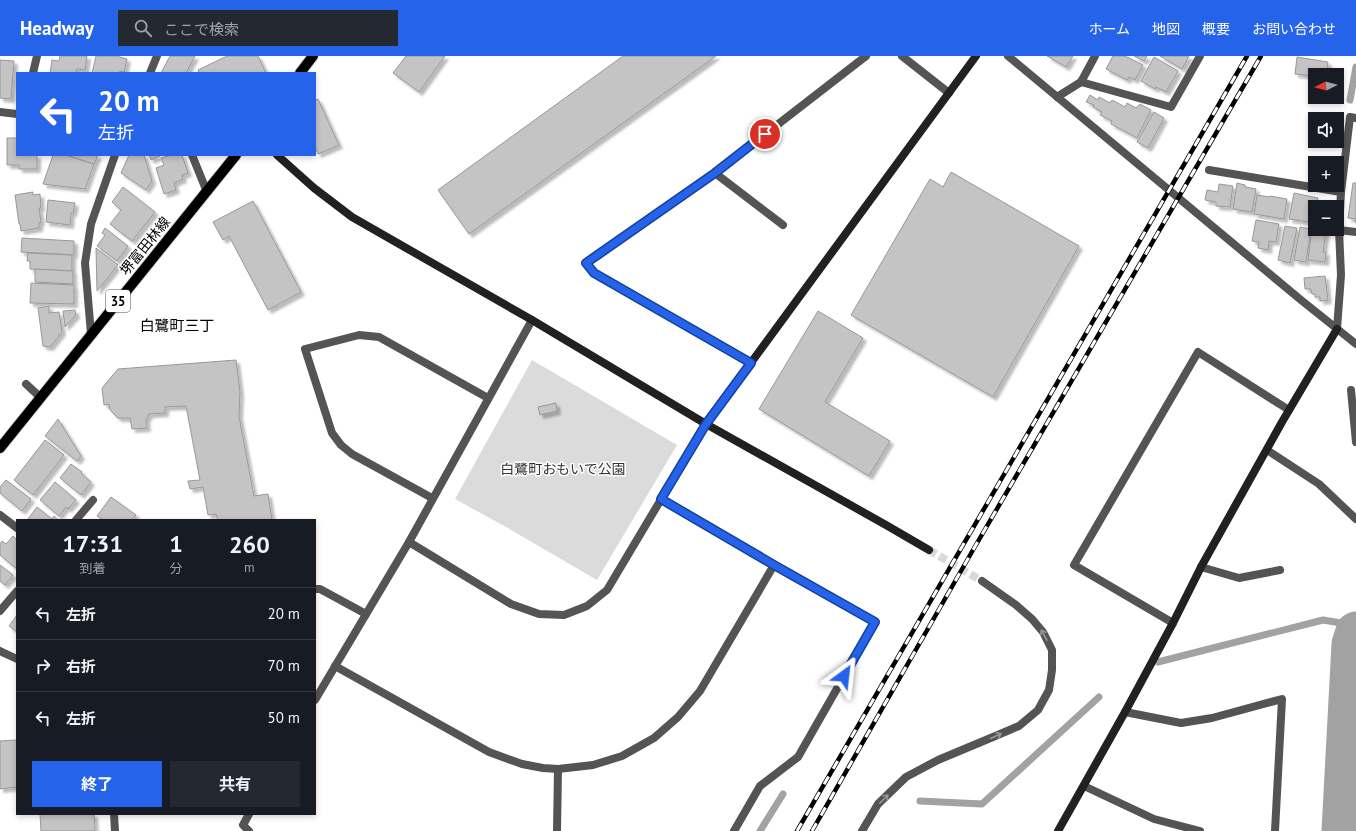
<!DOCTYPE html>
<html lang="ja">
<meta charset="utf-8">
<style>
body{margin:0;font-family:"PT Sans","Noto Sans JP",sans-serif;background:#242831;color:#f1f3f6;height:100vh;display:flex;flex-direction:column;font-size:15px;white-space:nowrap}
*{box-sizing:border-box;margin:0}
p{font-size:13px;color:#9ea1a6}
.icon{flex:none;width:22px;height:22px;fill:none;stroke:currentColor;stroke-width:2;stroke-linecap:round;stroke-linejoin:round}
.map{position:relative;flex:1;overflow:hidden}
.details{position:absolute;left:16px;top:463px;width:300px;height:296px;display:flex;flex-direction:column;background:#171b24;border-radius:0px;box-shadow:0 2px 6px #0003}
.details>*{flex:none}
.top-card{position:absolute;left:16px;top:16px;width:300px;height:84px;border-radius:0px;box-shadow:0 2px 6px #0003;background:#2563eb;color:#fff;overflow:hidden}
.needle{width:26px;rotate:264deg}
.fabs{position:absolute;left:1308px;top:12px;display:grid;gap:8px}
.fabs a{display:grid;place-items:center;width:36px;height:36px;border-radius:0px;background:#171b24;box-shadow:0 2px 6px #0003;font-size:20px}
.pin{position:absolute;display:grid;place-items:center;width:34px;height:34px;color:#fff;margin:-17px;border:2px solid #fff;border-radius:50%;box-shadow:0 1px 4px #0007}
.me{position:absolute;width:44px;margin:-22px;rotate:30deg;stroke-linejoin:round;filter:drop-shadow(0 0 3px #0008)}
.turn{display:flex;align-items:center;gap:14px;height:84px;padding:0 16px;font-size:18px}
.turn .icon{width:52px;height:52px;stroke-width:2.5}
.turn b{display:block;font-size:28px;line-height:34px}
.eta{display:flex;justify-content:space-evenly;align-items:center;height:68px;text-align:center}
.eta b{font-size:24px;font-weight:700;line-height:28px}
.action{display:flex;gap:8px;margin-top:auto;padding:8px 16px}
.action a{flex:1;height:46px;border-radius:0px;background:#2563eb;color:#fff;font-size:16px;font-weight:700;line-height:46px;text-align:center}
.action a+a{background:#242831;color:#f1f3f6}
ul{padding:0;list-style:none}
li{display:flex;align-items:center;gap:12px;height:52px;padding:0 16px;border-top:1px solid #363941}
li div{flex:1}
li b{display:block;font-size:15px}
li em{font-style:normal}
header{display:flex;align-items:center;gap:24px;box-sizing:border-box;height:56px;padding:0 20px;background:#2563eb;color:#fff}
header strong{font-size:19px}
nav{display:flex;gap:22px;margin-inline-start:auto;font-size:14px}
.search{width:280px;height:36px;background:#242831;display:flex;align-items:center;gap:10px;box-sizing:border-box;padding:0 14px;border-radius:0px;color:#9ea1a6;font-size:15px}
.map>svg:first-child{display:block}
</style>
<header>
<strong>Headway</strong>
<div class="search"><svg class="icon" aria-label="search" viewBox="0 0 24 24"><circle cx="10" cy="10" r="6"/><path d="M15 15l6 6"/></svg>ここで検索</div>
<nav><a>ホーム</a><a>地図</a><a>概要</a><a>お問い合わせ</a></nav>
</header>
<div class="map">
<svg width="1356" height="775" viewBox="0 0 1356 775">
<defs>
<filter id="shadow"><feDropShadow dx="3.5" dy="3.5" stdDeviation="1" flood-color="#0004"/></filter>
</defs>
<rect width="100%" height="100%" fill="#fff"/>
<path fill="#dbdbdb" d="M532,304L677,389L597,524L506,471L455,443Z"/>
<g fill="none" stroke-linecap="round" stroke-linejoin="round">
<g stroke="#a2a2a2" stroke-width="7">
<path d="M1350,44L1356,11"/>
<path d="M1158,606L1323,564L1341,567L1356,573"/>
<path d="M920,745L982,748L1099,641"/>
<path d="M760,775L783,738"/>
</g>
<path stroke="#a2a2a2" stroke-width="41" d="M1342,775L1352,588L1356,576"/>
</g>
<g fill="#c4c4c4" stroke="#989898" filter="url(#shadow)">
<path d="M60,0H87L85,14L77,13L76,17H50L52,4L59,5Z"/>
<path d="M96,0H116L127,3L124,16L120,15L119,17H92Z"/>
<path d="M170,0H195L186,17H161Z"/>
<path d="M227,0H258L266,17H199L198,14Z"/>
<path d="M406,0H445L419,36L393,17Z"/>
<path d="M623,0H716L469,178L438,134Z"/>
<path d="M1047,0H1073L1066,11Z"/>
<path d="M1113,0H1125L1143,9L1135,24L1129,21L1127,24L1106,13Z"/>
<path d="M1134,0H1147L1144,5Z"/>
<path d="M1160,0H1189L1182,13Z"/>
<path d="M1154,1L1178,15L1166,36L1156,31L1155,33L1141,25Z"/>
<path d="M1297,1L1328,6L1326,19H1315V20L1295,18Z"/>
<path d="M0,4L14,5L11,43L0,42Z"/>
<path d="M1090,39L1098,44L1099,41L1110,47L1112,44L1125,51L1127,47L1136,52L1140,48L1151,54L1137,82L1111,68L1112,65L1100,59L1102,56L1093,51L1094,49L1086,46Z"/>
<path d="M318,43L339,89L318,98L315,91V44Z"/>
<path d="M1154,56L1164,62L1148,92L1137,86Z"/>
<path d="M7,82H17V99H37V113H19V109H7Z"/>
<path d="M53,99H66L94,108L85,133L43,128Z"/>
<path d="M66,99H98L94,108Z"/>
<path d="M129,99H144L152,125L146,134L121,117Z"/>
<path d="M149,99H162L151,104Z"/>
<path d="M172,99H182L188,117L182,119L183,123L174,127L176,134L164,138L156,112L164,109L161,102Z"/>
<path d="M951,116L1079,190L993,341L851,259L930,123L943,131Z"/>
<path d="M1237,127L1245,129V131L1256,133L1252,156L1233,153Z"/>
<path d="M1353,127H1356V167V163L1348,162Z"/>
<path d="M1219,128L1233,130L1230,151L1216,150V146L1205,144L1207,134L1218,136Z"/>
<path d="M123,131L155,156L132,185L110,168L121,154L112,146Z"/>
<path d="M33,136V139L40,138L41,152H39L41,166L39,167V172L21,175L20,168H19L15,139Z"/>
<path d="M1294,137L1318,142L1315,151V167L1289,163Z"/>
<path d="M1257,139L1270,141V140L1287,143L1284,163L1254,158Z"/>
<path d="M48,144L75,147L73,157H71L70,169L46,166Z"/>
<path d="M253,145L301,236L268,254L229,180L223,184L213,166Z"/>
<path d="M1256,164L1279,168L1276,186L1269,185L1268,194L1258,192L1259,186L1252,185Z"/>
<path d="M1285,170L1297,172L1290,207L1278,204Z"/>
<path d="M1300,171L1311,173L1306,206L1294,204Z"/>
<path d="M105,172L128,190L117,205L97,190L105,179L102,177Z"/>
<path d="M1312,172L1326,174L1323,196H1326L1325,206L1308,204Z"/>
<path d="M22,182L74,185V199L21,196Z"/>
<path d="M96,192L118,209L97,235Z"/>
<path d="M28,197L72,199V215L30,213V205H27Z"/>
<path d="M35,213L73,215V228L35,226Z"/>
<path d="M1325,220L1328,244L1320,245V241H1315V238H1312L1311,233H1305L1304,222Z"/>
<path d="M31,227L74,229V248L30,247Z"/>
<path d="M49,250V257L59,256L62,276L50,291L43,290L38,252Z"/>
<path d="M75,254L76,259L65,271L63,255Z"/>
<path d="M818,255L863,282L825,346L890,385L869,420L759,353Z"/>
<path d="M236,304L240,336L239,360L254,440L268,438L272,464H218L216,458L208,459L203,431L190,433L188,425L200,424L186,350L165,351V357L149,358L146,364L147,372L132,373L130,362H118L110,354L109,348L104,349L102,332L118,313Z"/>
<path d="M556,347L557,355L540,359L538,351Z"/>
<path d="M58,363L81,400L77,405L45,380Z"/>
<path d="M45,384L64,399L33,439L14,424Z"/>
<path d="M71,408L82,416L81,417L91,426L81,439L60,422Z"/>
<path d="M6,424L31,443L22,455L0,437V431Z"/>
<path d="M55,426L76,444L68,453L66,451L59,460L40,444Z"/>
<path d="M111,441L136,459L132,464H103L97,460Z"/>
<path d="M37,451L52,463L54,460L58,464H29L28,463Z"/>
<path d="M13,480L17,484V513L0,499V488L2,485L6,488Z"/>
<path d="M0,509L13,519L5,529L0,525Z"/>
<path d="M17,559V576L9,570Z"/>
<path d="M17,684V731L0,733V685Z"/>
<path d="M40,758H94L95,775H41Z"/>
</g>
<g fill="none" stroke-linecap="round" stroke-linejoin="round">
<path stroke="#d9d9d9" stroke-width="8" stroke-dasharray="8 4" stroke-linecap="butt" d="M929,494L982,525"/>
<g stroke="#dbdbdb" stroke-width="12">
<g id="primary">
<path d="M300,17L313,0"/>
<path d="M0,392L236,99"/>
</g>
</g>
<g stroke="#545454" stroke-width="8">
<path d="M192,99L207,136"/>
<path d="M1209,114L1341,136"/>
<path d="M26,328L40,341"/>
<path d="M0,595L17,603"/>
<path d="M114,758L115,775"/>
</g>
<g stroke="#545454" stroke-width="8">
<path d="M902,0L949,37"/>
<path d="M1008,0L1301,244L1356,288"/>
<path d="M33,17L37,0"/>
<path d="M150,17L157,0"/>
<path d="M1081,26L1095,0"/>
<path d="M1057,41L1081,26L1171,51L1200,0"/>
<path d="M0,56L17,58"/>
<path d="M715,117L783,169"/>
<path d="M1339,174L1356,176"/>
<path d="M1337,273L1341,219L1339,174L1341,136L1350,61L1356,62"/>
<path d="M91,278L85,207L91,168L115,99"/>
<path d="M751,307L594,217L586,207L715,117L866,0"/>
<path d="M1351,334L1356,386"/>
<path d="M1267,394L1319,428L1356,463"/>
<path d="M432,442L352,398L341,389L332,377L305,293L359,279L379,281L488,342"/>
<path d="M661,443L774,509L875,566L798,701L760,730L734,775"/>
<path d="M0,459L17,472"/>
<path d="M76,464L93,444"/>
<path d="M409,486L511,548L539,558L564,559L587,550L607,534L706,368"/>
<path d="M1201,511L1239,522L1280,514"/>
<path d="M315,533H320L366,558"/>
<path d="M0,555L17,535"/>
<path d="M1173,567L1074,509L1198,296L1289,354"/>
<path d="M335,610L489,696L522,708L543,712L558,713L593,709L622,700L654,682L678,661L700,635L774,509"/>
<path d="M315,644L409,486L532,264"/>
<path d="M1125,656L1181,667L1212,662L1282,643L1275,775"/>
<path d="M1084,730L1154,763L1200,775"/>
<path d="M249,775L243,769L249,758"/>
<path d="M557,775L558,713"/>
<path d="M862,775L878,748L906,721L938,704L993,681L1019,670L1038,654L1049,634L1052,614V594L1043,576L1032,563L1016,549L982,525"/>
</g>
<g stroke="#212121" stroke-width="8">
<path d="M277,99L314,132L352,161L532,264L706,368L886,469L929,494"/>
<path d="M706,368L976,0"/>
<path d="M1058,775L1125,656L1173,567L1201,511L1282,366L1337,273"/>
</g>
<use href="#primary" stroke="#000" stroke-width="10"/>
<g stroke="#000" stroke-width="4.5">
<g id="rail">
<path d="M797,775L1247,0"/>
<path d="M812,775L973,494L1261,0"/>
</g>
</g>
<use href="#rail" stroke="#fff" stroke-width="3" stroke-dasharray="9" stroke-linecap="butt"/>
</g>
<defs><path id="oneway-shaft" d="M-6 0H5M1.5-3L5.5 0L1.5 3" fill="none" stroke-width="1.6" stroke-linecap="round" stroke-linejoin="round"/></defs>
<g stroke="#989898">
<use href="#oneway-shaft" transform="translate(1044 579) rotate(-119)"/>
<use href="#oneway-shaft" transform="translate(996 680) rotate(-24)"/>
<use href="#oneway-shaft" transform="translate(884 743) rotate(-45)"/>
</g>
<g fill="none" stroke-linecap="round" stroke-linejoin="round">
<g stroke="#184099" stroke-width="10">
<path id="route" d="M765,78L715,117L586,207L594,217L751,307L706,368L661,443L774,509L875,566L844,620"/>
</g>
<use href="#route" stroke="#2563eb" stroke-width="7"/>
</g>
<g text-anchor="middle" stroke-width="3" stroke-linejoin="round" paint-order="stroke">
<rect fill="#fff" stroke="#4c4c4c" stroke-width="1" x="106" y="234" width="24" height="22" rx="3"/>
<g font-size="13" font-weight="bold" fill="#000">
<text x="118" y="250">35</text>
</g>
<g font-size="14" fill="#000" stroke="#fff">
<text transform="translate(145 190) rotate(-51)" y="5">堺富田林線</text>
</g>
<g font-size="14" fill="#323232" stroke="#fff">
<text x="563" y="418">白鷺町おもいで公園</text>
</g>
<g font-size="15" fill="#000" stroke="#fff">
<text x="177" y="275">白鷺町三丁</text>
</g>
</g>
</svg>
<div class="fabs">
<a><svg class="needle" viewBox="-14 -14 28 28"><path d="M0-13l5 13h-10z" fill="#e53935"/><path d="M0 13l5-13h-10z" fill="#9ea1a6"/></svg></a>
<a><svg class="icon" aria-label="sound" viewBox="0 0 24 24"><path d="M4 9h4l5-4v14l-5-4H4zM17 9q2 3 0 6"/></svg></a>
<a>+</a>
<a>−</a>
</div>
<div class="pin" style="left:765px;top:78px;background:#d93025"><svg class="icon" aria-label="arrive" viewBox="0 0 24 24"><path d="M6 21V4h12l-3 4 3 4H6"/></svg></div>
<svg class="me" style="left:844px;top:620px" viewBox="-20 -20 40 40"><path d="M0-17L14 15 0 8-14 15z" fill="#2563eb" stroke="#fff" stroke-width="4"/></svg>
<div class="top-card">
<div class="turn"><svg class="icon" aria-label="left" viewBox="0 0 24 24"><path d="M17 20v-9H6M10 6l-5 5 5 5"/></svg><div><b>20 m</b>左折</div></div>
</div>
<section class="details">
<div class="eta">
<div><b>17:31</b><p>到着</p></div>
<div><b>1</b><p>分</p></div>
<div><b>260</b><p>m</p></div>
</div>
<ul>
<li><svg class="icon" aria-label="left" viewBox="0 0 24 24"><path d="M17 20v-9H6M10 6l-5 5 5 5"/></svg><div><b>左折</b></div><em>20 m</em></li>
<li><svg class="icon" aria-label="right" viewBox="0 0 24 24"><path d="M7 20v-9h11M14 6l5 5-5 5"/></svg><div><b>右折</b></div><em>70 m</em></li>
<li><svg class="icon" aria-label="left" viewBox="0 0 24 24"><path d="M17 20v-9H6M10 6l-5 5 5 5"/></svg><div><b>左折</b></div><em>50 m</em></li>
</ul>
<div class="action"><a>終了</a><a>共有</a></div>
</section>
</div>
